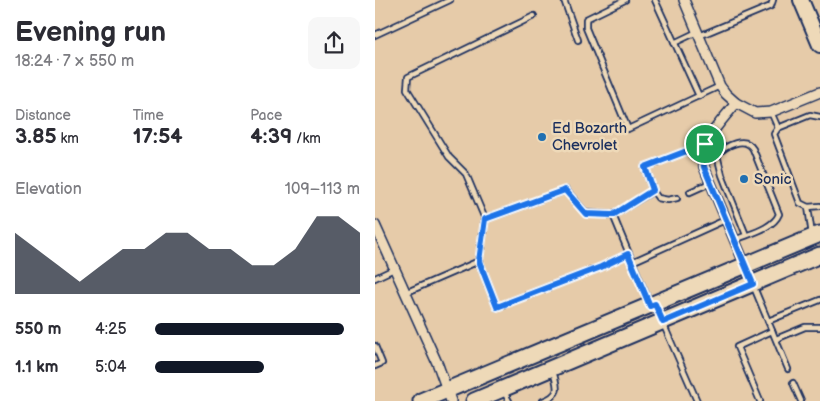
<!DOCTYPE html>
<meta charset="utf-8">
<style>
:root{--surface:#fff;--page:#f7f7f7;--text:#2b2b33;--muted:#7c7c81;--accent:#111827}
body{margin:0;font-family:"Balsamiq Sans",sans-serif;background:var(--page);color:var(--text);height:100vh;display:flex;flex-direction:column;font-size:19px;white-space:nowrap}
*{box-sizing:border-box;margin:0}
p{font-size:16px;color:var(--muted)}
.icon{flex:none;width:28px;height:28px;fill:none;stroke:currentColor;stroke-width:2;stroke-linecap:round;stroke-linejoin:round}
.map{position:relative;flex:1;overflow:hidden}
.details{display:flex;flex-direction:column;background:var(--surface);width:375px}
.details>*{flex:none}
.pin{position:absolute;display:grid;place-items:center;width:42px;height:42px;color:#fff;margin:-21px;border:2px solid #fff;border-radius:50%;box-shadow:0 1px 5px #0007}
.round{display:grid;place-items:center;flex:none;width:52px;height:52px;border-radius:10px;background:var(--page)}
.overview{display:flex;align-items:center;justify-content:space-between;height:85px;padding:0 15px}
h1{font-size:28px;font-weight:700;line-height:38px}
.stats{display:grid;grid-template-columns:repeat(3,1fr);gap:8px;height:85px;padding:5px 15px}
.stats div{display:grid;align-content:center}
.stats b{font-size:21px;font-weight:700}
.stats small{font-size:14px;font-weight:400}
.stats p{font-size:14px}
.chart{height:140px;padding:10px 15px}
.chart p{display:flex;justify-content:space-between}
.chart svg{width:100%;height:90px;margin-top:5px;fill:var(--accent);opacity:.7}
ul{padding:0 15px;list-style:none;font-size:16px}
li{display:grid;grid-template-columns:80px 60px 1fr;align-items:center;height:38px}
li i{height:12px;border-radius:6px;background:var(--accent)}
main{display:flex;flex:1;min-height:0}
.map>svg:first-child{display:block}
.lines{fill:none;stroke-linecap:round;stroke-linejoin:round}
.service-casing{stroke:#1b2f5e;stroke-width:8}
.minor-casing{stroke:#1b2f5e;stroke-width:12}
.secondary-casing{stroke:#1b2f5e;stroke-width:18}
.primary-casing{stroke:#1b2f5e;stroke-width:19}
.service{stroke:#eed9b8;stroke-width:4.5}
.minor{stroke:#eed9b8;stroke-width:9}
.secondary{stroke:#eed9b8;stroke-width:14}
.primary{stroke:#eed9b8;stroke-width:15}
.route-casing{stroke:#fff;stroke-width:10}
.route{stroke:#1a73e8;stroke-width:6}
.poi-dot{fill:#1f6fb2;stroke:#eed9b8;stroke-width:2}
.labels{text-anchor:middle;stroke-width:5;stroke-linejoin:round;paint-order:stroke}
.poi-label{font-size:15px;fill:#1b2f5e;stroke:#eed9b8;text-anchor:start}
</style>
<main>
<section class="details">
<div class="overview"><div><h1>Evening run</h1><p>18:24 · 7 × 550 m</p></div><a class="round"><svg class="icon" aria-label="share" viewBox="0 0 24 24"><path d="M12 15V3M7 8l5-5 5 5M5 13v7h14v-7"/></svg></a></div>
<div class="stats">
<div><p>Distance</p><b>3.85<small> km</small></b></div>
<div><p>Time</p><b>17:54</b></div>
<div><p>Pace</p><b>4:39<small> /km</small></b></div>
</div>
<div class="chart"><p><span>Elevation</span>109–113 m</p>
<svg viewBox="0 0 160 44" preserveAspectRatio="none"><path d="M0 44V14L10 22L20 30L30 38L40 30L50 22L60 22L70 14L80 14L90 22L100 22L110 30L120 30L130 22L140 6L150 6L160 14V44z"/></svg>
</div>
<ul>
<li><b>550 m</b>4:25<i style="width:92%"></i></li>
<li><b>1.1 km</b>5:04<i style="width:53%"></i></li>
</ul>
</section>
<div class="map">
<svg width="445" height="401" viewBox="0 0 445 401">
<rect width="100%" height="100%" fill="#e6cba9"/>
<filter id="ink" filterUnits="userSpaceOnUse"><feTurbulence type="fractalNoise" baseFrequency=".02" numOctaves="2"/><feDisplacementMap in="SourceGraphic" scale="10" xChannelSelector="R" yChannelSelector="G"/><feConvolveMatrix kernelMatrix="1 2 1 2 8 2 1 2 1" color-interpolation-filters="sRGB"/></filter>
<g filter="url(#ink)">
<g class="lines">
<g class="service-casing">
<g id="service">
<path d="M189 0 203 40"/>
<path d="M250 0 211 19V28L253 129 345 86"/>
<path d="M280 0 324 96"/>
<path d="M159 16 33 77 32 89 74 157 91 174 110 219 191 190 211 213 238 215 274 302"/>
<path d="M0 35 75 0"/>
<path d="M324 36 396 6 398 0"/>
<path d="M299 43 322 32"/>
<path d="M396 112 403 128"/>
<path d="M445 117 435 115 403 128 399 134 425 203 433 207 445 206"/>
<path d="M337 133 346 149"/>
<path d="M278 191 283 198 293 200 302 198"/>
<path d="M315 192 335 183"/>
<path d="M433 207 437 235"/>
<path d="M238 215 278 191 270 167 330 144"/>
<path d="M360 240C373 234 398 229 404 214L378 149C370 135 350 146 342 155L347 175 371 235"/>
<path d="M104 261 122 307 226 267 253 254"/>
<path d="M257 262 350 220"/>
<path d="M0 278 19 269"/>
<path d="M378 285 413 369"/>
<path d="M30 293 104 261 110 219"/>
<path d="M280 305 322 401"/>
<path d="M393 321 445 300"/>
<path d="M401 339 430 327H445"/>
<path d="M0 346 7 363 0 366"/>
<path d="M418 383 426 401"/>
<path d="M128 390 134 401"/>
<path d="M168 401C186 394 183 388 178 371"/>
<path d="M385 401 362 347 397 331"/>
</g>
</g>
<g class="minor-casing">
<g id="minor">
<path d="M309 0 345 86 351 94 361 103 380 113 396 112 445 92"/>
<path d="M361 103C345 124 326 138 329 167L378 284"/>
<path d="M0 225 63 365 76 401"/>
</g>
</g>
<g class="secondary-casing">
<path id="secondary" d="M426 0 445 45"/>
</g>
<g class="primary-casing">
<g id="primary">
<path d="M46 401 445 234"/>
<path d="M99 401 445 255"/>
</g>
</g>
<use href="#service" class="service"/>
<use href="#minor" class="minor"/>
<use href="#secondary" class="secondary"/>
<use href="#primary" class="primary"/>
</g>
</g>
<g class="lines" filter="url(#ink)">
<g class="route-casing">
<path id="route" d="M330 144 328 156 329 167 378 284 288 322 280 304 275 306 253 254 226 267 122 307 104 261 110 219 190 190 211 214 238 215 278 190 270 167Z"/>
</g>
<use href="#route" class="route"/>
</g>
<g class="poi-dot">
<circle cx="167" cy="137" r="5"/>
<circle cx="369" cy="179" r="5"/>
</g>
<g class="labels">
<g class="poi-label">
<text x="177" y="133">Ed Bozarth<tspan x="177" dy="17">Chevrolet</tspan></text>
<text x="379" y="184">Sonic</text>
</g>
</g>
</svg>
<div class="pin" style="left:330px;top:144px;background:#1e9e55"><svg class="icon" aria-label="arrive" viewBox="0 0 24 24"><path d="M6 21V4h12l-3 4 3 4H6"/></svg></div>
</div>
</main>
